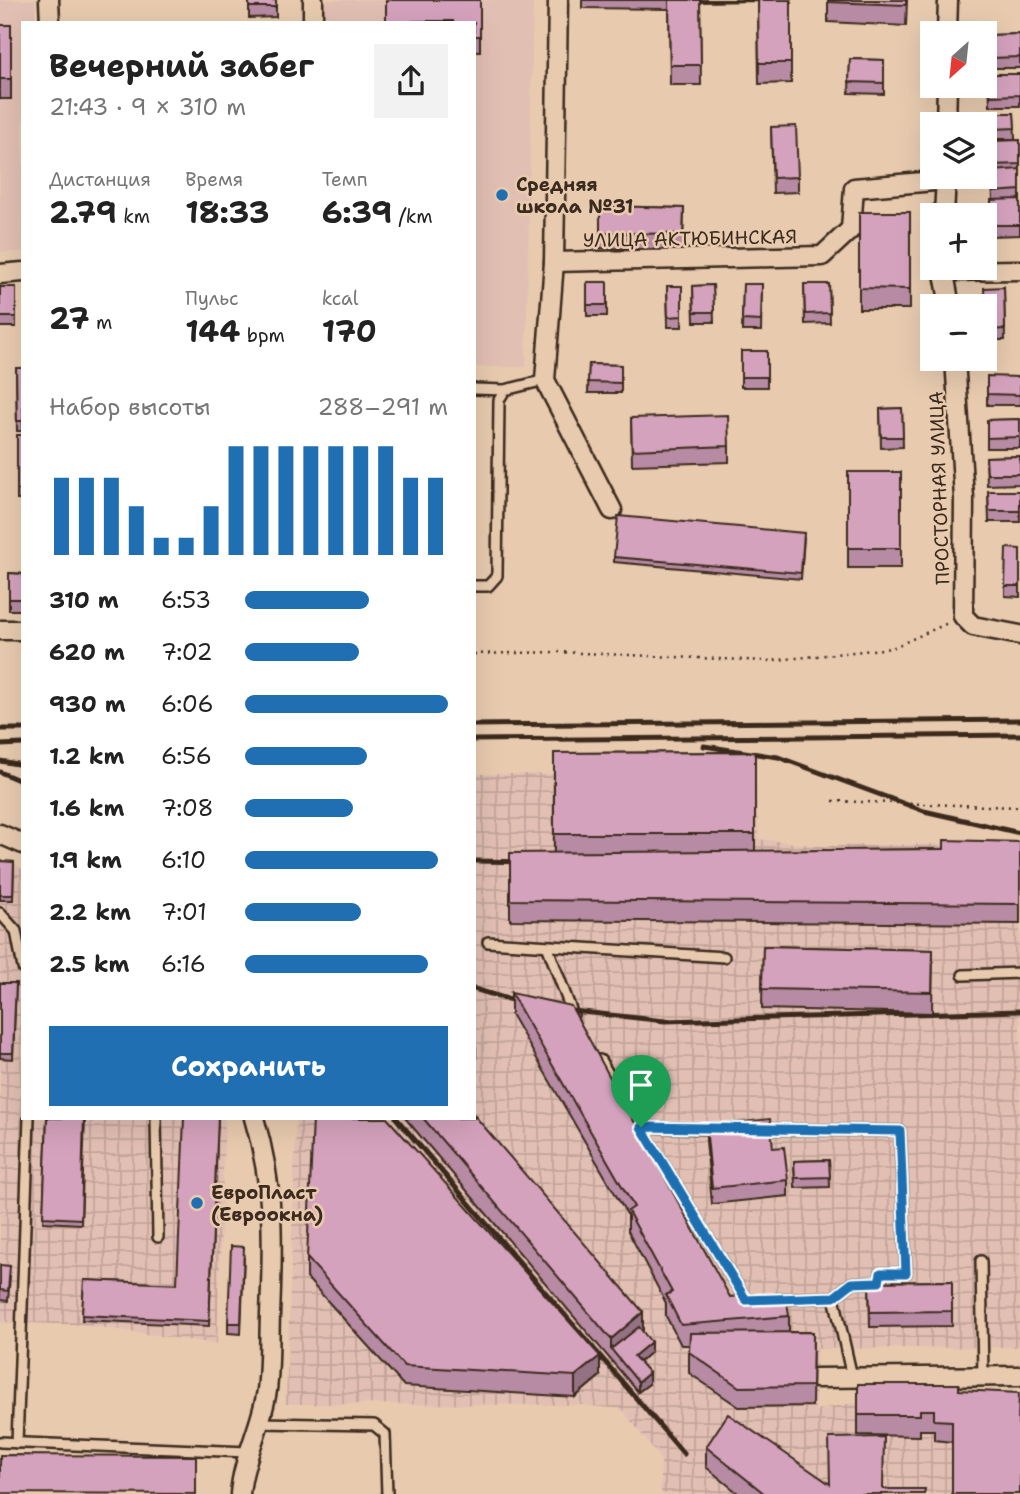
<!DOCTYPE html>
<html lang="ru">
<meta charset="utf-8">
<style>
:root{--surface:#fff;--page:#f2f2f2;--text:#222;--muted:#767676;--accent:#1f6fb2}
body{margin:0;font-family:"Shantell Sans",sans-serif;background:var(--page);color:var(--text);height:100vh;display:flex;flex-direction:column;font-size:26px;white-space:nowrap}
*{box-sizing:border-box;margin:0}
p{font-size:23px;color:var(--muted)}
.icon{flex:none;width:38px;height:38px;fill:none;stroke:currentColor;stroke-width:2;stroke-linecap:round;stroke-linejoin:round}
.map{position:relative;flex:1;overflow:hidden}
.details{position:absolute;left:21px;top:21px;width:455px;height:1099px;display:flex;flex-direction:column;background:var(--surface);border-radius:0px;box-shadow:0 7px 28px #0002}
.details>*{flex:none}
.needle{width:46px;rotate:207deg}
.fabs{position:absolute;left:920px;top:21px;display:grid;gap:14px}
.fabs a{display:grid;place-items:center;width:77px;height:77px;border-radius:0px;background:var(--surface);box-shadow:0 7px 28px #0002;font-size:35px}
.pin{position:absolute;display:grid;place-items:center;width:60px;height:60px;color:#fff;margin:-72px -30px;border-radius:50% 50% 50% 0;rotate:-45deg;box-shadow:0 0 7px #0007}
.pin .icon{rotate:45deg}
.round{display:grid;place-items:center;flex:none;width:74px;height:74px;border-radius:0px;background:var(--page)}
.head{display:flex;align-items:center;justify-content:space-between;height:119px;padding:0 28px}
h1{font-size:32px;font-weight:700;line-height:52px}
.metrics{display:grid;grid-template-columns:repeat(3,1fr);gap:10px;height:119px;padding:7px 28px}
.metrics div{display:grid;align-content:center}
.metrics b{font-size:30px;font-weight:700}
.metrics small{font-size:19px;font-weight:400}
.metrics p{font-size:19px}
.chart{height:196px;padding:14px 28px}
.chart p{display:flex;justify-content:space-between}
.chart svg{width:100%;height:126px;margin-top:7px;stroke:var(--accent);stroke-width:6}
.button{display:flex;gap:14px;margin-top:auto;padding:14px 28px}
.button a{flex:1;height:80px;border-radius:0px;background:var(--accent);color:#fff;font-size:28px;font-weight:700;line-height:80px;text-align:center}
ul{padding:0 28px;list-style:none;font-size:23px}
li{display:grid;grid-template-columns:112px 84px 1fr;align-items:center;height:52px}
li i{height:18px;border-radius:9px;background:var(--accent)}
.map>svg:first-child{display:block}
.built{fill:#e2bfb3}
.industrial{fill:url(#industrial-grid)}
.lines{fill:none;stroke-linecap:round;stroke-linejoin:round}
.service-casing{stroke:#3b2a1e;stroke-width:14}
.minor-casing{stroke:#3b2a1e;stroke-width:23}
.path{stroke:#3b2a1e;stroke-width:2.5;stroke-dasharray:2 5;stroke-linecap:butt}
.service{stroke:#e8cbaf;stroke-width:9}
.minor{stroke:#e8cbaf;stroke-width:18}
.rail{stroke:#3b2a1e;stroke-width:5}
.wall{fill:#b78ba3;stroke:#3b2a1e;stroke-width:2}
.shaded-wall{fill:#957184;stroke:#3b2a1e;stroke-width:2}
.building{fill:#d5a2bd;stroke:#3b2a1e;stroke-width:2}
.route-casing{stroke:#fff;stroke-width:14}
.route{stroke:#1f6fb2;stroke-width:9}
.poi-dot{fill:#1f6fb2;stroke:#e8cbaf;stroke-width:2.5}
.labels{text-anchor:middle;stroke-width:5;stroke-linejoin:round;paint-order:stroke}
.poi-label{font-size:19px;font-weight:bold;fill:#3b2a1e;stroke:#e8cbaf;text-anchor:start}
.street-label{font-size:19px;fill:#3b2a1e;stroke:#e8cbaf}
</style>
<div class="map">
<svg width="1020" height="1494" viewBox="0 0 1020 1494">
<defs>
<pattern id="industrial-grid" width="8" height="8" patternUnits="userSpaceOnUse" patternTransform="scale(1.75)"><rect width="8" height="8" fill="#e2bfb3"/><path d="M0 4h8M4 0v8" fill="none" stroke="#c3a49a"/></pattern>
</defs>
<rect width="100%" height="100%" fill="#e8cbaf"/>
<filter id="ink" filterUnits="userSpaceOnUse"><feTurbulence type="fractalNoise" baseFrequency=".0143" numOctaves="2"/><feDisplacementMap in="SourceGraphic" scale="14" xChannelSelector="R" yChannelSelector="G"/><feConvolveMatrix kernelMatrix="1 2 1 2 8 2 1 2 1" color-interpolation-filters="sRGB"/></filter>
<g filter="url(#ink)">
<g class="built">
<path d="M0 0H35V23H23V252H0Z"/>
<path d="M325 0H533L526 367H474V23H325Z"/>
</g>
<g class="industrial">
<path d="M755 773 759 839 820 846 952 844 1020 856V1347L817 1349 815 1410 852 1403 1018 1413 1016 1494H661V1460L622 1409 579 1405 286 1404 296 1118H474V774Z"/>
<path d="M0 863 15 864 23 870V1118H225L217 1344 84 1325 0 1322Z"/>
</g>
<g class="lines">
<g class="service-casing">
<g id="service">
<path d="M474 389 505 390"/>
<path d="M474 586H488L497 576 499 400 505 390 545 380"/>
<path d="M0 913 16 931 23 968"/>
<path d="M488 942 724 957"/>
<path d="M548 948 573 1015"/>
<path d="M963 975 1020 973"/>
<path d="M600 1060 746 1300H753"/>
<path d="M156 1118 158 1237"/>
<path d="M641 1127 717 1129"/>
<path d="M759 1129 900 1131 906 1273H881L879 1282 852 1283 834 1297 777 1299"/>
<path d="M981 1261 983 1376"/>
<path d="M834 1297 852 1377"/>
<path d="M260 1423 374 1425 385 1434 387 1494"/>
<path d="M0 1442 248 1452"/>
<path d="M17 1443 29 1118"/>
</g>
</g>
<g class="minor-casing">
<g id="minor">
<path d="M49 0 50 23"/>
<path d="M558 0 554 262 545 380 612 510"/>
<path d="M313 23V0"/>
<path d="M947 33 948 0"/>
<path d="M946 124 947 86"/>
<path d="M944 215 946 177"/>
<path d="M554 262 822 256 851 229 854 188 946 180"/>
<path d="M943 268 950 306"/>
<path d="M944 271 1020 270"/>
<path d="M0 274 23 272"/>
<path d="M955 359 964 498 963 616 973 626 1020 635"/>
<path d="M0 630H23"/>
<path d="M0 834 23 844"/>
<path d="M816 1378 1020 1376"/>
<path d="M240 1494C243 1458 262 1426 267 1390 270 1366 269 1340 270 1315 273 1243 275 1188 254 1118"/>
</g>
</g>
<g class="path">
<path d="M474 654 558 652 768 661 892 648 948 623"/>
<path d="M833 801 1020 807"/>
</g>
<use href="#service" class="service"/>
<use href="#minor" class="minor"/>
<g class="rail">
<path d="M474 725 1020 720"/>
<path d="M0 729H23"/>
<path d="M474 740 1020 735"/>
<path d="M0 745 23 744"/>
<path d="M704 746 778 757 924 811 1020 833"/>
<path d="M0 761 23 765"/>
<path d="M0 772 23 782"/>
<path d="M474 861 528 862"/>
<path d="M474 989 531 1006"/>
<path d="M555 1009 665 1021 1020 1011"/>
<path d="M396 1118 684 1454"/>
</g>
</g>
<g class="wall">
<path d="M249 0H276V17L249 18Z"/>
<path d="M480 0V51H474V23H386Z"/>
<path d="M582 0H791V83L759 84 758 1 700 2 701 85H670L669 9 582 8Z"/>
<path d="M828 0H907L906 26 828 22Z"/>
<rect x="0" y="25" width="11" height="74"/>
<path d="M1020 34V68H991L990 35Z"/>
<path d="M850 59 884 60V94L849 93Z"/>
<path d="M989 74H1020V106H990Z"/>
<path d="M994 113H1014L1015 139H994Z"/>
<path d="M771 127 798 177V192L773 193Z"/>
<path d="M1020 140V235L991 236V200H993L990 141Z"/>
<path d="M600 206 684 208 683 250 600 248Z"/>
<rect x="859" y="212" width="51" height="97"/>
<rect x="587" y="282" width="20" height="34"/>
<path d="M743 284H762L761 331H742Z"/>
<path d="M804 284H829L830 323 805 324Z"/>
<path d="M713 285 714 322H694L693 286Z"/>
<path d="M667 286H682V327H668Z"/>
<rect x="0" y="287" width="16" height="40"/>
<path d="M1004 287 1005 340H986L985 306Z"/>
<rect x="741" y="351" width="26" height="36"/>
<path d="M589 364 621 365V393H588Z"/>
<path d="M16 368H23V431H17Z"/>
<path d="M1020 377V405H987V394Z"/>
<path d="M902 408 903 447 881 448 880 409Z"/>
<path d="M631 418 729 446V462L632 465Z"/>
<path d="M1020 419V448H987V420Z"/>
<rect x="17" y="435" width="6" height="65"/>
<path d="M1020 456V484L987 485 986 457Z"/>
<rect x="848" y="472" width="53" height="96"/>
<path d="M988 491H1020V522H989Z"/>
<path d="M804 538 801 579 614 562V557Z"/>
<path d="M1020 549V597L1005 596V586Z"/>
<path d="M9 573 23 574V610H9Z"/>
<path d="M755 752V851L944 849 1020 842V924L510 920V853H554V753Z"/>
<path d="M0 861 14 862 13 900H0Z"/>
<path d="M763 946 933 950 932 1013 762 1009Z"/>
<path d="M0 983H16L13 1059 0 1058Z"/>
<path d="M511 993 730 1297 789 1316V1332H813L812 1406 739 1407 689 1373V1345H681L666 1316V1303L628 1231V1216L511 1014Z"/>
<path d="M47 1118H85L81 1224 43 1222Z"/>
<path d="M218 1118 209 1326 82 1320 84 1280 177 1284Z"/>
<path d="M405 1118H474L643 1332 651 1352 639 1362 649 1384 638 1392Z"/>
<path d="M706 1126 773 1148 788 1180V1196L712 1204 706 1141Z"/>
<path d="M829 1160 830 1187 795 1188 794 1161Z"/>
<path d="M244 1257 241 1334 228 1333V1323Z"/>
<path d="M307 1258 600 1376 575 1397 404 1386 307 1278Z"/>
<path d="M0 1265 10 1276 8 1301 0 1300Z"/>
<path d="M952 1281V1326L870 1327 869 1282Z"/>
<path d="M858 1384H959L952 1442 934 1440V1430H920V1436L858 1435Z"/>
<path d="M706 1447 830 1484 925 1494H739L706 1467Z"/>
</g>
<g class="shaded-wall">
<path d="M476 1047V1067L474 1069V1048Z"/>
<path d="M643 1312V1333L611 1349V1339Z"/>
<path d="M651 1342V1352L634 1366V1356Z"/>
<path d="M600 1356V1376L575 1397V1376Z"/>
<path d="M649 1373V1384L638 1392V1382Z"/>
</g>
<g class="building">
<rect x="249" y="0" width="27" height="7"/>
<path d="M386 0H480V36H474V23H453V21H413V23H386Z"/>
<path d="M669 0H700L701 65H670Z"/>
<path d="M758 0H791V63H759Z"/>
<path d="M828 0H906V5L828 2Z"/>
<rect x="0" y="25" width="11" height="54"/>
<path d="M1020 34V57L991 58 990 35Z"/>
<path d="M850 59 884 60V83L849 82Z"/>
<path d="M989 74H1020V95L990 96Z"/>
<path d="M994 113H1014L1015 128 994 129Z"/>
<path d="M796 126 798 177 773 178 771 127Z"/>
<path d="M1020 140V164L991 165 990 141Z"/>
<path d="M1020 169V190L993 192 992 171Z"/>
<path d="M1020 199V225H991V200Z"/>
<path d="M600 206 684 208 683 234 600 233Z"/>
<path d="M859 212H910V289L859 288Z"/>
<rect x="587" y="282" width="20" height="23"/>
<path d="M743 284H762L761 321 742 320Z"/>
<path d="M804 284H829L830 313 805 314Z"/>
<path d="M713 285 714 312H694L693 286Z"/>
<path d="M667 286H682V316L668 317Z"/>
<rect x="0" y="287" width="16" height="30"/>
<path d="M1004 287 1005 329 986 330 984 288Z"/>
<rect x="741" y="351" width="26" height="26"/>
<path d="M589 364 621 365V383L588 382Z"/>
<path d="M16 368H23V421H17Z"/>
<path d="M987 376 1020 377V395L987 394Z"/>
<path d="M902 408 903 437H881L880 409Z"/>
<path d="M728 415 729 446 632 450 631 418Z"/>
<path d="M1020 419V437L987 438V420Z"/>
<rect x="17" y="435" width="6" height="55"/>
<path d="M1020 456V474H987L986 457Z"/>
<rect x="848" y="472" width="53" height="76"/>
<path d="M988 491H1020V511H989Z"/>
<path d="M618 516 804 533 801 573 614 557Z"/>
<path d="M1006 548 1020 549V586H1005Z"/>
<path d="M9 573 23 574V599H9Z"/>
<path d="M755 752V834H554V753Z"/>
<path d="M944 840 1020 842V904L510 900V853L944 849Z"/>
<path d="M0 861 14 862 13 895H0Z"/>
<path d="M763 946 933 950 932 992 762 989Z"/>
<path d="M0 983H16L13 1053H0Z"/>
<path d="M511 993 571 1006 730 1297 786 1293 789 1316 681 1325 666 1295 672 1292 628 1211 634 1207Z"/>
<path d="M474 1115 643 1312 611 1339 423 1118H474Z"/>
<path d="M47 1118H84L81 1219 43 1217Z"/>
<path d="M184 1118H218L209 1321 82 1315 84 1280 177 1284Z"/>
<path d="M313 1118H387L600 1356 575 1376 404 1366 307 1258Z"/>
<path d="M770 1119 773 1148 784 1147 788 1180 712 1188 706 1126Z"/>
<path d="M829 1160 830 1177 795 1178 794 1161Z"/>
<path d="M231 1246 244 1247 241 1323H228Z"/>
<path d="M0 1265 10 1266 8 1291 0 1290Z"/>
<path d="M952 1281V1311L870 1312 869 1282Z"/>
<path d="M639 1327 651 1342 634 1356 649 1373 638 1382 611 1349Z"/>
<path d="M813 1332 812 1386 739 1387 689 1352 690 1333Z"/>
<path d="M858 1384H959V1390L1019 1393 1018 1424H1020V1494H952V1421L934 1420V1410H920V1415H858Z"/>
<path d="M728 1414 830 1484 829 1438 884 1437 883 1489H925L924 1494H765L706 1447Z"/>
<path d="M0 1455 196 1456V1494L0 1493Z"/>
</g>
</g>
<g class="lines" filter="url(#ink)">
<g class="route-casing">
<path id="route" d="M641 1127 900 1131 906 1273H881L879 1282 852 1283 834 1297 746 1300Z"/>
</g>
<use href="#route" class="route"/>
</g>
<g class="poi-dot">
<circle cx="502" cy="195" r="7"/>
<circle cx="197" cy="1203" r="7"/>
</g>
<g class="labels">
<g class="poi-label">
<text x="516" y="191">Средняя<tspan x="516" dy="22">школа №31</tspan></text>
<text x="211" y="1199">ЕвроПласт<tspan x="211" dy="22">(Евроокна)</tspan></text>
</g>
<g class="street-label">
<text transform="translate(690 238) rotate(-1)" y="7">УЛИЦА АКТЮБИНСКАЯ</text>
<text transform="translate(939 488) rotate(-92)" y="7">ПРОСТОРНАЯ УЛИЦА</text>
</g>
</g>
</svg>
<div class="fabs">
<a><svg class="needle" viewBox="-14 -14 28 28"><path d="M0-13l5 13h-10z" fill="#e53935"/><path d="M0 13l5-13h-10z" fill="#767676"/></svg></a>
<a><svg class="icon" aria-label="layers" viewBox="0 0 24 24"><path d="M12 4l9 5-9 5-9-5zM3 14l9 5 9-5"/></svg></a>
<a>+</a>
<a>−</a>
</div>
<div class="pin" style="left:641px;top:1127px;background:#1e9e55"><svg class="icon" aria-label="arrive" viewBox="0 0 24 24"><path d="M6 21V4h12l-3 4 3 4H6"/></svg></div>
<section class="details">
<div class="head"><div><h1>Вечерний забег</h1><p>21:43 · 9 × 310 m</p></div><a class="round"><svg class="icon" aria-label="share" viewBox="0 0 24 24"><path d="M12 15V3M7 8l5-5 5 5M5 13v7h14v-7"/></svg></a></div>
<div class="metrics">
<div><p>Дистанция</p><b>2.79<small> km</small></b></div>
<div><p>Время</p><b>18:33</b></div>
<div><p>Темп</p><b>6:39<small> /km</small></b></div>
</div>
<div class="metrics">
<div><b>27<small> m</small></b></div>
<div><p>Пульс</p><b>144<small> bpm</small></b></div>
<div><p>kcal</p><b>170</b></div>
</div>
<div class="chart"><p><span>Набор высоты</span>288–291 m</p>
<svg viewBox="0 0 160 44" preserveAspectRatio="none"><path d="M5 44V17M15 44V17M25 44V17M35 44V27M45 44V38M55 44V38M65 44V27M75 44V6M85 44V6M95 44V6M105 44V6M115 44V6M125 44V6M135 44V6M145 44V17M155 44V17"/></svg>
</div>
<ul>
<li><b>310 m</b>6:53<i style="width:61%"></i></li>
<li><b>620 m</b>7:02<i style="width:56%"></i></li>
<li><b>930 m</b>6:06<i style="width:100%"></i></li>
<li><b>1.2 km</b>6:56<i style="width:60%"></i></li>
<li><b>1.6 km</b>7:08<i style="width:53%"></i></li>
<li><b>1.9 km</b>6:10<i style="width:95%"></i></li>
<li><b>2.2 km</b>7:01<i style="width:57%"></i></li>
<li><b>2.5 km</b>6:16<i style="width:90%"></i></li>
</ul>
<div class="button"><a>Сохранить</a></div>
</section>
</div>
